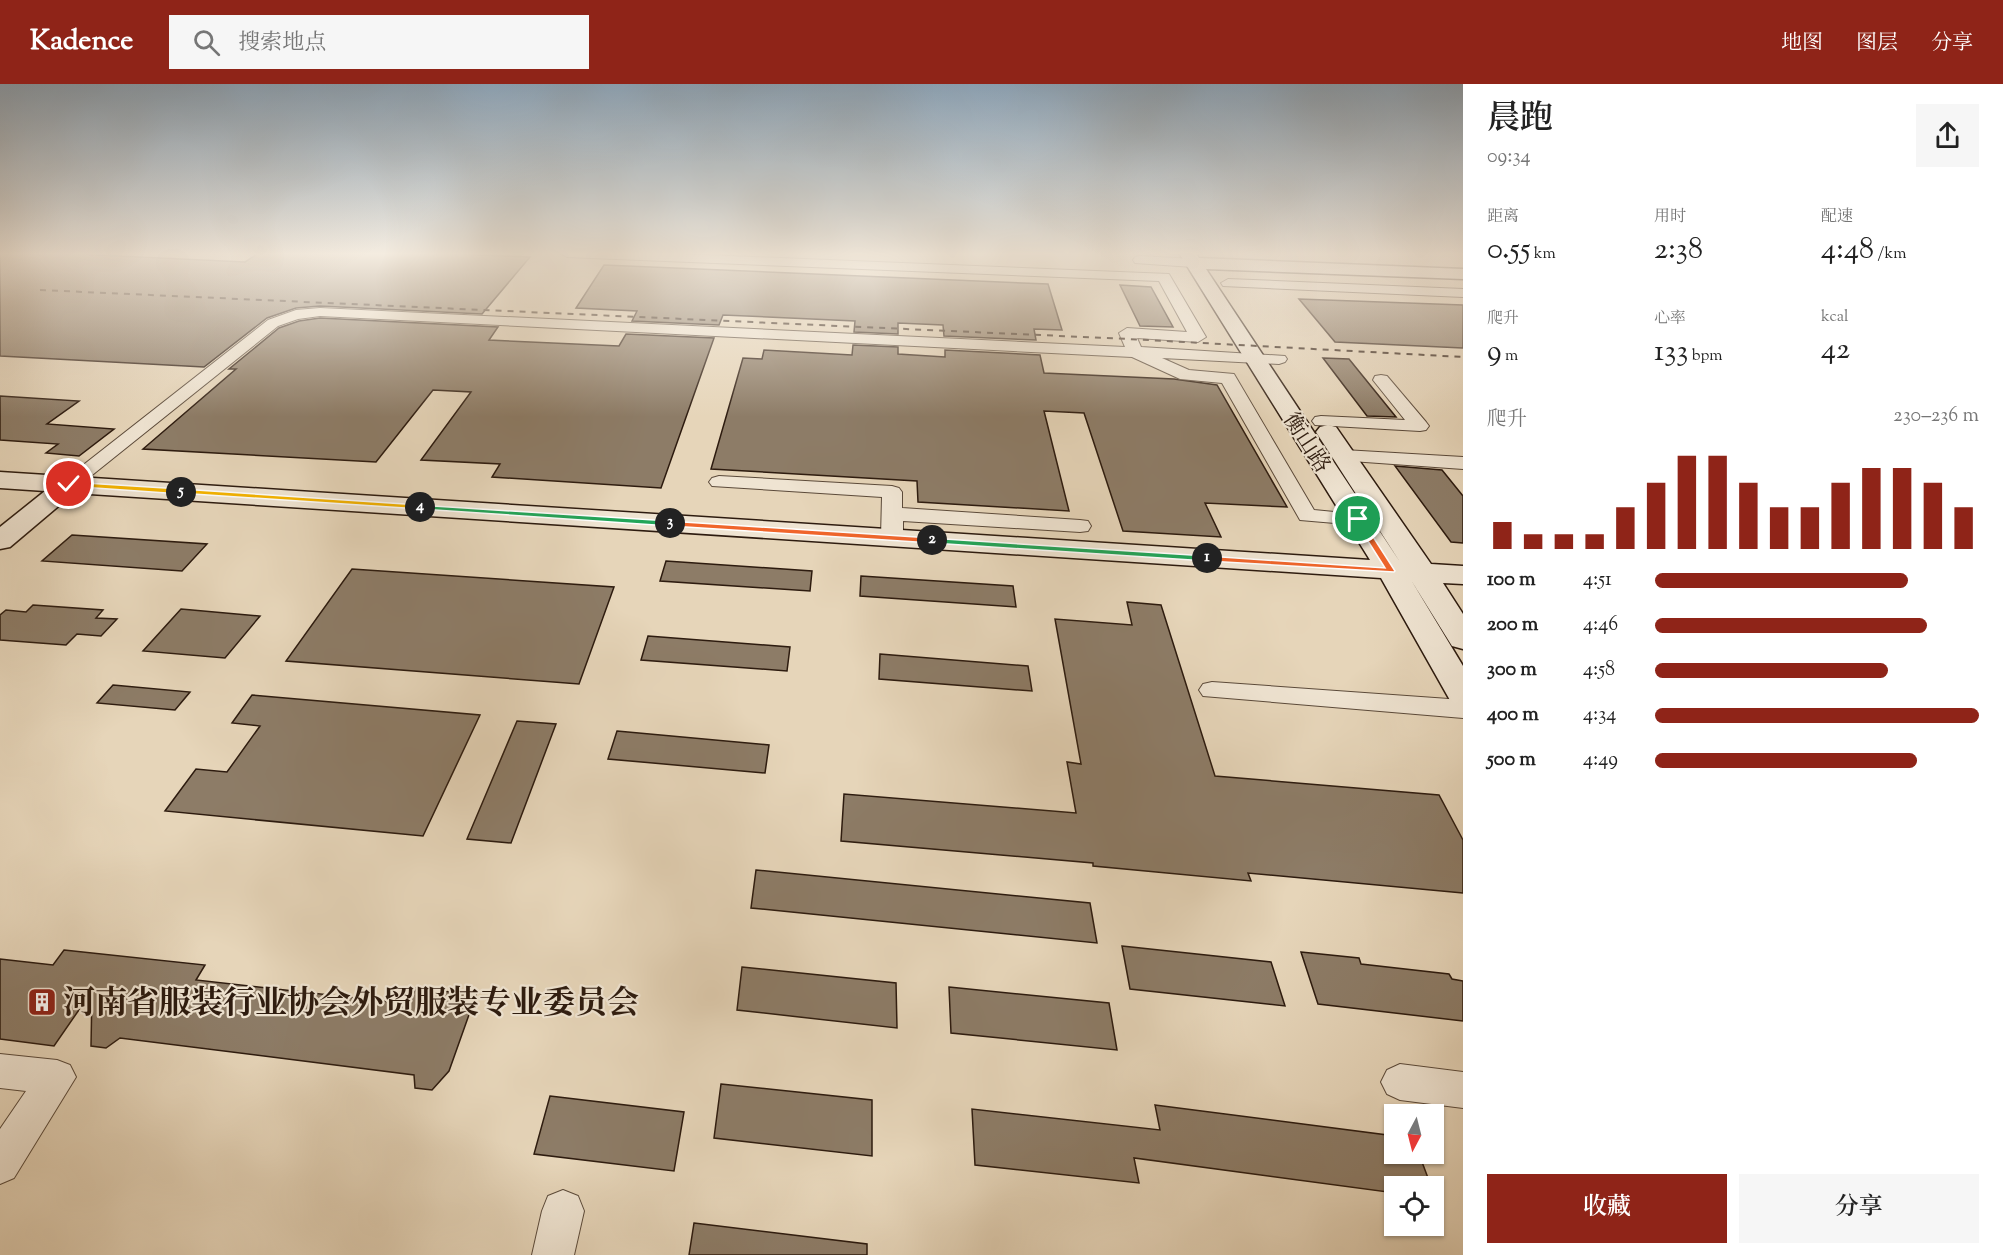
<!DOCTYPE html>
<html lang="zh">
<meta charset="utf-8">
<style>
:root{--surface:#fff;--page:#f6f6f6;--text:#222;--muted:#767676;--accent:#8f2418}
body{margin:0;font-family:"Sorts Mill Goudy","Noto Serif SC",serif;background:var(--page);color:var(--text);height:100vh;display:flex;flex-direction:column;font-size:22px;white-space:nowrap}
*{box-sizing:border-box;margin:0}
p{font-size:20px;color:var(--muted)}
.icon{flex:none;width:33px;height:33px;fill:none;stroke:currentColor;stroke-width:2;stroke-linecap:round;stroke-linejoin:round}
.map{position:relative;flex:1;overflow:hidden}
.details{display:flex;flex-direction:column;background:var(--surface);width:540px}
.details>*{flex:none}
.needle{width:39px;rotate:187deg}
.fabs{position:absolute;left:1384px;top:1020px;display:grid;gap:12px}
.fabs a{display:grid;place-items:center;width:60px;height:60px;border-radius:0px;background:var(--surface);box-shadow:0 2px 4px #0004;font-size:30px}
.pin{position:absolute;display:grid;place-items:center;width:51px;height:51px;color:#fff;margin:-26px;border:3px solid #fff;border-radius:50%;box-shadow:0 2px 6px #0007}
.km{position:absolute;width:30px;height:30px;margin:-15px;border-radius:50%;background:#222;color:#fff;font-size:16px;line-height:30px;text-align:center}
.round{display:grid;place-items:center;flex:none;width:63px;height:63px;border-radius:0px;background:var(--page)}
.head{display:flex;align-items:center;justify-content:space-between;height:102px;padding:0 24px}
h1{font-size:33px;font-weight:600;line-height:45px}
.metrics{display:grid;grid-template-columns:repeat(3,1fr);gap:9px;height:102px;padding:6px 24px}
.metrics div{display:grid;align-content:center}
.metrics b{font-size:30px;font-weight:600}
.metrics small{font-size:16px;font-weight:400}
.metrics p{font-size:16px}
.chart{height:168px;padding:12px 24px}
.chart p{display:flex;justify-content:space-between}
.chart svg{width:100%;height:108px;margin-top:6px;stroke:var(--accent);stroke-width:6}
.cta{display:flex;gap:12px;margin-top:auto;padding:12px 24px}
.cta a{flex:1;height:69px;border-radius:0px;background:var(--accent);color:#fff;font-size:24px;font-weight:600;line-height:69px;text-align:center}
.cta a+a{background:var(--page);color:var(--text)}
ul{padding:0 24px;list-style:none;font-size:20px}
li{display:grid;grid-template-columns:96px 72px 1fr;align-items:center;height:45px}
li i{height:15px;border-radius:8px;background:var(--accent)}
header{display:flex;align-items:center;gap:36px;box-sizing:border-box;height:84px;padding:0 30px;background:var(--accent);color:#fff}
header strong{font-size:28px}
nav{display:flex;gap:33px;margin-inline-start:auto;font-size:21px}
.search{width:420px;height:54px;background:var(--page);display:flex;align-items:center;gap:15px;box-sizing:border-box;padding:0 21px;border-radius:0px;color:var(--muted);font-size:22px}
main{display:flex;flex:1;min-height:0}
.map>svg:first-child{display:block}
.building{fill:#8d7c67;stroke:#2d1b0f;stroke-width:1.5}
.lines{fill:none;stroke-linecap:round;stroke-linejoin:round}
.street-casing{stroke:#5b4a3a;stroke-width:2}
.secondary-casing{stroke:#2d1b0f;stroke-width:3}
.street{fill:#efe4d2;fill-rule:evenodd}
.secondary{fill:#efe4d2;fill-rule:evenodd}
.rail{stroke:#2d1b0f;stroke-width:2;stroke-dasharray:6 6;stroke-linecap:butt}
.split-1{fill:#f0652b;stroke:#fff;stroke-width:1.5}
.split-2{fill:#22a559;stroke:#fff;stroke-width:1.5}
.split-3{fill:#f0652b;stroke:#fff;stroke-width:1.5}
.split-4{fill:#22a559;stroke:#fff;stroke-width:1.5}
.split-5{fill:#f5b400;stroke:#fff;stroke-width:1.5}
.split-6{fill:#f5b400;stroke:#fff;stroke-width:1.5}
.labels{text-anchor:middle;stroke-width:4.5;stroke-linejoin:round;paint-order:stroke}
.far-street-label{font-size:22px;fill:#2d1b0f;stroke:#efe4d2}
.near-poi-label{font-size:32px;font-weight:bold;fill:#2d1b0f;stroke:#efe4d2;text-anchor:start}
</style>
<header>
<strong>Kadence</strong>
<div class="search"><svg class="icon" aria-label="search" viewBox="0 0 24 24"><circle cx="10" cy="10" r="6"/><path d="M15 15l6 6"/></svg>搜索地点</div>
<nav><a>地图</a><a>图层</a><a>分享</a></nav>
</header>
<main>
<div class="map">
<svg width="1463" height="1171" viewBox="0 0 1463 1171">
<rect width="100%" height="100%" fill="#e6d5b9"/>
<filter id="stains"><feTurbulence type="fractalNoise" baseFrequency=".00333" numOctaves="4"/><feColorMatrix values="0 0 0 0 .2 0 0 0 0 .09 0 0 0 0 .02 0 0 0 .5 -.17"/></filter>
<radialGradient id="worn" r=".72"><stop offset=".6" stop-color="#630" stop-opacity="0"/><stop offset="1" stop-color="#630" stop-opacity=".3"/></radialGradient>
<g class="building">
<path d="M0 169H78L76 170 245 178 259 169H437L530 173 482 230 320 222 296 224 267 234 204 283 0 272Z"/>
<path d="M604 181 1048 200 1062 246 1034 245 1036 256 944 252 943 241 898 239V250L854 248 855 237 723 231 719 241 632 237 637 227 576 224Z"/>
<path d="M1120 201 1151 203 1173 243 1140 242Z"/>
<path d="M1299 215 1463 221V264L1335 258Z"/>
<path d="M320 234 498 243 489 256 619 262 626 250 714 254 661 404 492 393 500 380 421 376 471 308 433 306 376 378 143 365 236 285H229L279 244 299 237Z"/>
<path d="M853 261 898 263V270L945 273V266L1040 271 1044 289 1174 295 1217 301 1287 423 1205 419 1221 453 1123 447 1084 329 1044 327 1069 427 918 418 917 397 711 385 743 274 762 275 764 266 852 271Z"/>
<path d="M1323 274 1349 275 1396 333 1367 332Z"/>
<path d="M0 312 79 317 47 340 114 345 79 372 46 369 58 360 0 356Z"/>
<path d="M1395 382 1442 386 1463 412V459L1451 458Z"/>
<path d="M72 451 207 460 182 487 42 477Z"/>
<path d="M666 477 812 487 810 507 660 497Z"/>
<path d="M352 485 614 503 579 600 286 577Z"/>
<path d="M861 492 1013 502 1016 523 860 512Z"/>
<path d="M1127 518 1161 521 1215 692 1439 711 1463 756V809L1248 789 1251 797 1093 782V779L841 757 844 710 1076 729 1067 678 1081 680 1055 535 1132 541Z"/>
<path d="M33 521 103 526 96 534 117 535 101 552 77 550 66 561 0 556V531L6 526 26 528Z"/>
<path d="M181 525 260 532 225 574 143 567Z"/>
<path d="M648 552 790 563 787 587 641 576Z"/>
<path d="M880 570 1028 582 1032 607 879 595Z"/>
<path d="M113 601 190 608 175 626 97 619Z"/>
<path d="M252 611 480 631 423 752 165 727 196 685 227 688 260 642 232 639Z"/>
<path d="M517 637 556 640 511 759 467 755Z"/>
<path d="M617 647 769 661 765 689 608 675Z"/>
<path d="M756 786 1090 819 1097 859 751 824Z"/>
<path d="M1122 862 1271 878 1285 922 1130 905Z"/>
<path d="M64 866 205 881 196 896 409 920 416 904 476 911 449 987 432 1006 415 1004 414 991 120 954 106 964 91 962 92 907 54 962 0 955V875L53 881Z"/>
<path d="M1301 868 1359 874 1361 880 1449 890 1452 895 1463 897V937L1318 920Z"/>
<path d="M742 883 896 899 897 944 737 926Z"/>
<path d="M949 903 1109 919 1117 966 951 949Z"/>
<path d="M721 1000 872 1016V1072L714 1054Z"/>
<path d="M550 1012 684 1028 674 1087 534 1070Z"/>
<path d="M1155 1021 1395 1052V1070H1419L1431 1102H1395V1109L1134 1074 1139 1099 975 1081 972 1025 1160 1046Z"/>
<path d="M694 1139 867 1160V1171H689Z"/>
</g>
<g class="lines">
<g class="street-casing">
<g id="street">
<path d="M560 169H657L1169 190 1206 253 1198 258 1137 254 1141 263 1285 272 1287 275 1285 278 1279 280 1162 274 1189 286 1234 290 1314 426 1365 431 1369 435 1365 439 1358 441 1300 436 1222 299 1180 295 1132 273 320 232 298 235 278 242 76 404H62L59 400 268 236 296 226 320 224 1125 263 1119 249 1127 244 1187 248 1159 197 567 173Z"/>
<path d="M1140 172 1193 175 1200 179 1193 183 1135 179 1133 176 1135 173Z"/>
<path d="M1228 195 1463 205V213L1223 202 1221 199Z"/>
<path d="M1381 291 1387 292 1426 338 1429 342 1426 346 1420 347 1315 341 1312 337 1315 333 1321 332 1405 336 1373 296 1375 292Z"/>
<path d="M1344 366 1463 373V385L1337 376 1334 372 1337 368Z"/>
<path d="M719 392 892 402 899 404 902 408V424L1080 436 1088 437 1091 442 1088 447 1080 448 903 437V453L900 458 892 459 884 458 881 453 882 413 712 402 709 398 712 394Z"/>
<path d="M1212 598 1463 616V634L1203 612 1199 606 1203 600Z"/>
<path d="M0 970 57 976 70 981 76 993 14 1094 0 1100V1045L26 1007 0 1004Z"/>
<path d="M1400 980 1463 988V1024L1400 1016 1387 1010 1381 998 1387 986Z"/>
<path d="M563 1106 578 1112 584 1127 574 1171H532L542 1127 548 1112Z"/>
</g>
</g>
<g class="secondary-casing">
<path id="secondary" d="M1179 169H1195L1199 174 1463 185V195L1206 185 1400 478 1316 348 1320 343 1328 341 1336 343 1431 480 1463 482V500L1443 499 1463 530V565L1452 562 1411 496 1463 582V621L1451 618 1381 494 74 409 10 463 0 465V443L45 407 0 404V388L1370 476Z"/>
</g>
<use href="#street" class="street"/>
<use href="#secondary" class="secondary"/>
<path class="rail" d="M40 206 1128 255 1463 273"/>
</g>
<linearGradient id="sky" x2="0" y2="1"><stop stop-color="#8ea8be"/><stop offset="0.51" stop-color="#f4ece0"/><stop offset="1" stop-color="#f4ece0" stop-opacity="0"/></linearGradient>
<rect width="1463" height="333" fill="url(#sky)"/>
<path class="split-1" d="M1355 434H1361L1395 487 1394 488 1207 477 1203 474 1207 472 1385 484 1354 435Z"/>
<path class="split-2" d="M929 454 1207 472 1212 474 1207 477 932 459 929 458Z"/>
<path class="split-3" d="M668 437 932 454 937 456 932 459 670 442 668 441Z"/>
<path class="split-4" d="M417 421 670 437 674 439 670 442 420 425H417Z"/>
<path class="split-5" d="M181 405 420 421 424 423 420 425 178 409 177 408Z"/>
<path class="split-6" d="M69 398 181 405 185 408 181 410 66 402V399Z"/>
<defs>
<g id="building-square" transform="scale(1.5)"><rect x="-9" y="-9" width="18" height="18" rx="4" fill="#8f2418" stroke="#efe4d2"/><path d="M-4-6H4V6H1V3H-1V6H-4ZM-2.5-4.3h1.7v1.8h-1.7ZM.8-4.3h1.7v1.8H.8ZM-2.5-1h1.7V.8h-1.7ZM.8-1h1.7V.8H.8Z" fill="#fff"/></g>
</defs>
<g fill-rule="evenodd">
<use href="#building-square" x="42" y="918"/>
</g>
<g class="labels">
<g class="far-street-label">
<text transform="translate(1308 358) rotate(57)" y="8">衡山路</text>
</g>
<g class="near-poi-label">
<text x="63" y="929">河南省服装行业协会外贸服装专业委员会</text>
</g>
</g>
<rect width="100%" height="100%" filter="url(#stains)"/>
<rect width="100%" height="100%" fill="url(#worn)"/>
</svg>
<div class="fabs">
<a><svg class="needle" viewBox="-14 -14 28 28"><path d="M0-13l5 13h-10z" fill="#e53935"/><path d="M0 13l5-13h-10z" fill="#767676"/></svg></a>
<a><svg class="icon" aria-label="locate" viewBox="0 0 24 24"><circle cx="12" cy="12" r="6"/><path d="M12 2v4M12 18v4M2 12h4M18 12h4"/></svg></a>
</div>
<div class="pin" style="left:1358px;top:435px;background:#1e9e55"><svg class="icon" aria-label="arrive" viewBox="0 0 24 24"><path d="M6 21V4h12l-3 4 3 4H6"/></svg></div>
<div class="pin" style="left:69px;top:400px;background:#d93025"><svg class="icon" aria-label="check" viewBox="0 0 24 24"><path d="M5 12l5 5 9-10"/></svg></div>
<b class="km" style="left:1207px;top:474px">1</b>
<b class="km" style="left:932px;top:456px">2</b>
<b class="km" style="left:670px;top:439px">3</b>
<b class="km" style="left:420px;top:423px">4</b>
<b class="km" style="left:181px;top:408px">5</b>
</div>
<section class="details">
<div class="head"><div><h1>晨跑</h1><p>09:34</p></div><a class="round"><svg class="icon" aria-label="share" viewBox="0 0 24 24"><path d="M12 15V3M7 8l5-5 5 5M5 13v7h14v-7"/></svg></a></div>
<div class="metrics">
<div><p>距离</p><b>0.55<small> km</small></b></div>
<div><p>用时</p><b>2:38</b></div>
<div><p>配速</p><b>4:48<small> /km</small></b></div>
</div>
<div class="metrics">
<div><p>爬升</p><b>9<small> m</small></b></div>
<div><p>心率</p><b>133<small> bpm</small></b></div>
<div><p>kcal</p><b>42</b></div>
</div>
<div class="chart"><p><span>爬升</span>230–236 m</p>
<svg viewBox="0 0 160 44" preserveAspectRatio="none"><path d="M5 44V33M15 44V38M25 44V38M35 44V38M45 44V27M55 44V17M65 44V6M75 44V6M85 44V17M95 44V27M105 44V27M115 44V17M125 44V11M135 44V11M145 44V17M155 44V27"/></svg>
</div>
<ul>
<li><b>100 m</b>4:51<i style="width:78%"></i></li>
<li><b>200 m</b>4:46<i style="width:84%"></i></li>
<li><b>300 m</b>4:58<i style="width:72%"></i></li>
<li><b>400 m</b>4:34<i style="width:100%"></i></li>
<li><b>500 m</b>4:49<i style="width:81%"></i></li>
</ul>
<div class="cta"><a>收藏</a><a>分享</a></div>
</section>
</main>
